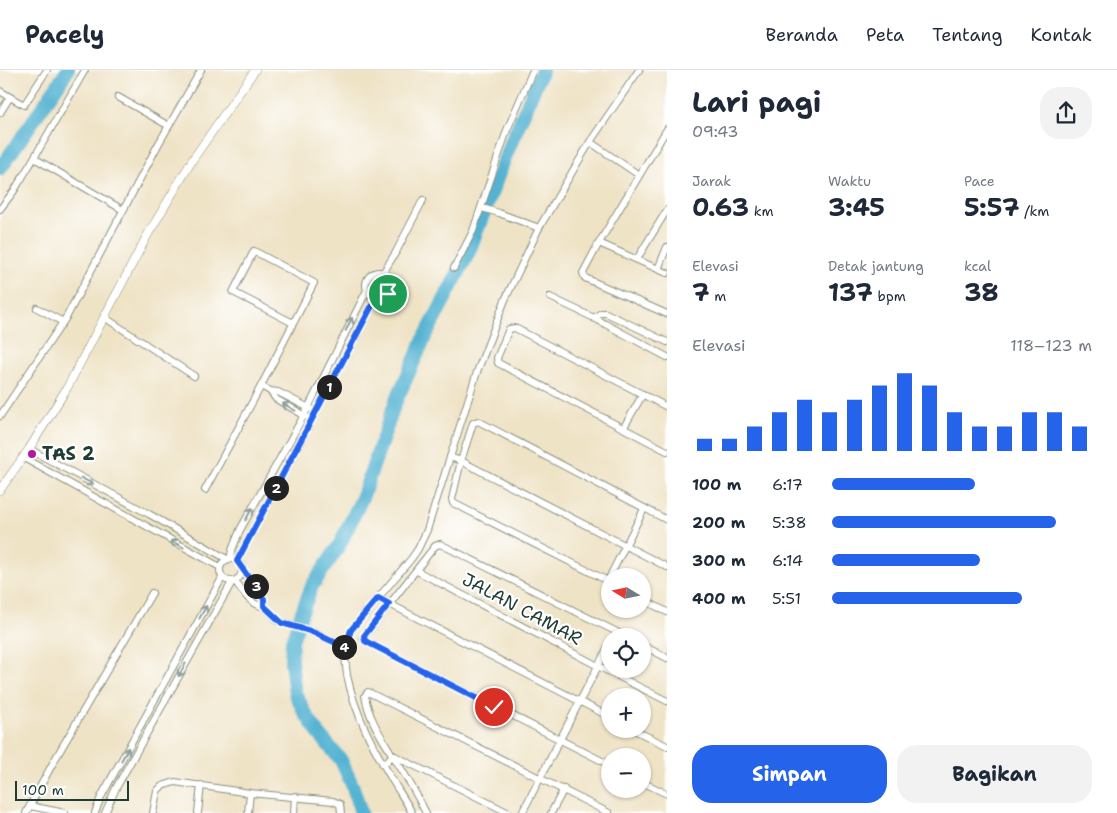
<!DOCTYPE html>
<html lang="id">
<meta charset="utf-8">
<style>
:root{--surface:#fff;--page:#f2f2f3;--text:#1f2937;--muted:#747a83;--line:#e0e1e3;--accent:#2563eb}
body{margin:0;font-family:"Shantell Sans",sans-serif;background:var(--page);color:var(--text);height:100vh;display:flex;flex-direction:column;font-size:19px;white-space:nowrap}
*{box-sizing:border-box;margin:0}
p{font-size:16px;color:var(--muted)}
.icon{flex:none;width:28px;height:28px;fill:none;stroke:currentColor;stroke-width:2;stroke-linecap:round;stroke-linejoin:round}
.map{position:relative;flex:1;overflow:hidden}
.panel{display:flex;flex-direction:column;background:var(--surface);width:450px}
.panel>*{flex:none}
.needle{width:32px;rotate:280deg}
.tools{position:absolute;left:601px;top:498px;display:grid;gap:10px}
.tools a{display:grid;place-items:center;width:50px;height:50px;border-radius:50%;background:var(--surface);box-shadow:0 1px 4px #0004;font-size:25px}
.scale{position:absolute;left:15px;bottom:12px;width:114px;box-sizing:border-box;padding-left:5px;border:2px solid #1f3d34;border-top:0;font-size:14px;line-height:18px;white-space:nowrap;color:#1f3d34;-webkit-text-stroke:4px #fff;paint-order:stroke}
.pin{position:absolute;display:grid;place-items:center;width:42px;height:42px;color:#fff;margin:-21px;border:2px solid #fff;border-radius:50%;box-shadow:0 1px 5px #0007}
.km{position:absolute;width:25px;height:25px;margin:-12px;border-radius:50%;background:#222;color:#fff;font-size:14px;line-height:25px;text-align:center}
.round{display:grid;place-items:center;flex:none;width:52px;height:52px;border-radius:20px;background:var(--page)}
.head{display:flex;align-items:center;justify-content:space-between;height:85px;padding:0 25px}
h1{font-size:28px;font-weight:700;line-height:38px}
.metrics{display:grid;grid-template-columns:repeat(3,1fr);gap:8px;height:85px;padding:5px 25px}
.metrics div{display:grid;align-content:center}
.metrics b{font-size:25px;font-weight:700}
.metrics small{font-size:14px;font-weight:400}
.metrics p{font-size:14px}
.chart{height:140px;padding:10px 25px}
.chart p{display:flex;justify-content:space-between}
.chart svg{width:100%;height:90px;margin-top:5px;stroke:var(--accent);stroke-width:6}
.action{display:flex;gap:10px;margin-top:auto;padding:10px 25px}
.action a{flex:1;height:58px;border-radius:20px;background:var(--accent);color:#fff;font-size:20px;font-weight:700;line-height:58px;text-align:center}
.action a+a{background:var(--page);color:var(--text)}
ul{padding:0 25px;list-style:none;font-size:16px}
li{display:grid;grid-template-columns:80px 60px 1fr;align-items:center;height:38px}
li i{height:12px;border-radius:6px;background:var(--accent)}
header{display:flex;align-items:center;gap:30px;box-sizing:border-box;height:70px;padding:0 25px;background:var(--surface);border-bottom:1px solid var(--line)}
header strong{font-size:24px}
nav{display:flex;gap:28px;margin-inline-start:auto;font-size:18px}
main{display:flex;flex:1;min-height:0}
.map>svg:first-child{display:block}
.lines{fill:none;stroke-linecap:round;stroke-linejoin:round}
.river{stroke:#54b3d2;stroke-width:14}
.minor-casing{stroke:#87907d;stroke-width:8}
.tertiary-casing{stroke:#87907d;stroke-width:9}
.minor{stroke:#fff;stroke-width:6}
.tertiary{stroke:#fff;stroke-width:8}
.oneway{stroke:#8f9e9a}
.route-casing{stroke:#fff;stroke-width:10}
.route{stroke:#2563eb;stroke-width:6}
.poi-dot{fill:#b5179e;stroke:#fff;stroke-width:2}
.labels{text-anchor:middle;stroke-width:4.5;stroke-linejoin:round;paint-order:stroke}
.poi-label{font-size:18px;font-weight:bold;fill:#1f3d34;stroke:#fff;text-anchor:start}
.street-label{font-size:18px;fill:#1f3d34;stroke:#fff}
</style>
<header>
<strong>Pacely</strong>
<nav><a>Beranda</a><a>Peta</a><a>Tentang</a><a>Kontak</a></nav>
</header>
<main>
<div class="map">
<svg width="667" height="743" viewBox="0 0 667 743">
<rect width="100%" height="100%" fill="#fff"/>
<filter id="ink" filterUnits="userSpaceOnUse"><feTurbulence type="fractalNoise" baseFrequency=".02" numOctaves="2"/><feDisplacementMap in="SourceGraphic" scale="10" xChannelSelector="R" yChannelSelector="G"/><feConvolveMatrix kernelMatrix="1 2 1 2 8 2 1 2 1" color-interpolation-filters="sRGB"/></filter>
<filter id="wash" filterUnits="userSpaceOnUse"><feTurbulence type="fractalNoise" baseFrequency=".0096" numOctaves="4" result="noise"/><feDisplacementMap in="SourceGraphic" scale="20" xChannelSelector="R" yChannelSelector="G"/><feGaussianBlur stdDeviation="1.12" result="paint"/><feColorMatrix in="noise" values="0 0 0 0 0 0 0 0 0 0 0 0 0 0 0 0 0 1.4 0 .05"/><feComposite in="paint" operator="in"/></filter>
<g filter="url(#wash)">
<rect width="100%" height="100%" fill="#efe3c6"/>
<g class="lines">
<g class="river">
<path d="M0 99 68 0"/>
<path d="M361 743 353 717 341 690 319 664 305 643 295 623 291 591 292 571 303 539 312 516 339 476 362 428 395 333 424 269 468 184 508 80 542 0"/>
</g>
</g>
</g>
<g filter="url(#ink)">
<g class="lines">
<g class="minor-casing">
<g id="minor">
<path d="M0 21 10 27 0 43"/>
<path d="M10 27 24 35 47 0"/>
<path d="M118 27 169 56"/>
<path d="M667 59 599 173 583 203 585 208 667 244"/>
<path d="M590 72 639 105"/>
<path d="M34 88 123 140"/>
<path d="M482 138 499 143 539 158"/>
<path d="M0 139 14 121 34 88 85 0"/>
<path d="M599 173 667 203"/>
<path d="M637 189 667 140"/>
<path d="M454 198 473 161 507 60 533 0"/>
<path d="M658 199 667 177"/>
<circle cx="379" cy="215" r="13"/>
<path d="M383 203 396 182 423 130"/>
<path d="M550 227 594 248 667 287"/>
<path d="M37 238 63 252"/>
<path d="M104 247 194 306"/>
<path d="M594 248 601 243H606L667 272"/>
<path d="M261 316 314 213 254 181 233 222 293 253"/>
<path d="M270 321 276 329 307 347"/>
<path d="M667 337 515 258 509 259 497 288 498 293 667 381"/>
<path d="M0 346 67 246 159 73 201 0"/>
<path d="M624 357 643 324"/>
<path d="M29 379 149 444 227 489"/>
<path d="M22 387 220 497"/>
<path d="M450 387 461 391 667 497"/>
<path d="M205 420 261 316 270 321 278 322 311 339"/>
<circle cx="231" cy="500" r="11"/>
<path d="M230 489 232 480 240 460 308 338 367 220"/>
<path d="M237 491 376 228"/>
<path d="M242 499 264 529V536"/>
<path d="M417 501 598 596 667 631"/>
<path d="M610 506 644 439"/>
<path d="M235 511C242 521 251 536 264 536L278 551 310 561 345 577"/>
<path d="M610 512 453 433 452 429 461 391 473 353 478 351 667 450"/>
<path d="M378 528 610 647"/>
<path d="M642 529 667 542"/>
<path d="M642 575 667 588"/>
<path d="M632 659 667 676"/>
<path d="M383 695 393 685 509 743"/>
<path d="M610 695 365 571 363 568 435 476 440 474 625 566"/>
<path d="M642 712 667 724"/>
<path d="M30 736 65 743"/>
<path d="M26 743 54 691 152 523"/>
<path d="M95 743 101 727 222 508"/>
<path d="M105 743 116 718 232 512"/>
<path d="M153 743 157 721 162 716 175 712 250 723 333 731 340 734 341 743"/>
<path d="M198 743 201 715"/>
<path d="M248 743 250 723"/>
<path d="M294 743 295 726"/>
<path d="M412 743C407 733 400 723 394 713 374 679 355 645 347 605 345 590 343 574 351 560L411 489 418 479 427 460 477 302 505 230 539 158 590 72 639 0"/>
<path d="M426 743C416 723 405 704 393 686 381 666 369 649 365 626L368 622 609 743"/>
<path d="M522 743 610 573"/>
<path d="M551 743 564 719"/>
</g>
</g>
<g class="tertiary-casing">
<path id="tertiary" d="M0 420 29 379 67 318 147 166 193 89 255 0"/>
</g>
<use href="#minor" class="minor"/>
<use href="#tertiary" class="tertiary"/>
</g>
<defs><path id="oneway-shaft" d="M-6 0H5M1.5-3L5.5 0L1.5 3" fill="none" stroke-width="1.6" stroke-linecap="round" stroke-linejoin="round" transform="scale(1.25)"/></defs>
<g class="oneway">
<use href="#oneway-shaft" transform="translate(349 254) rotate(-64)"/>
<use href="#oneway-shaft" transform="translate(289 337) rotate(-150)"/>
<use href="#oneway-shaft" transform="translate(87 411) rotate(28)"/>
<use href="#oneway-shaft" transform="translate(249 444) rotate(-61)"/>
<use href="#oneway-shaft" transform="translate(177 474) rotate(-151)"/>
<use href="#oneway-shaft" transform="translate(203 542) rotate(-61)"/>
<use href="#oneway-shaft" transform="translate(182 600) rotate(119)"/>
<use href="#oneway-shaft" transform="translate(125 684) rotate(-61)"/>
</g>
</g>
<g class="lines" filter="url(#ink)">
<g class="route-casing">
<path id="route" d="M388 224 383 227 376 228 237 491 264 529V536L282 553 310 561 345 577 351 560 378 528 389 534 364 566 365 571 494 637"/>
</g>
<use href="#route" class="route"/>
</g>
<circle class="poi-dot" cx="32" cy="384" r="5"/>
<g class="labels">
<g class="poi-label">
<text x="42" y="390">TAS 2</text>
</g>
<g class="street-label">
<text transform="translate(522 539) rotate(28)" y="6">JALAN CAMAR</text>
</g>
</g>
</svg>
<div class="tools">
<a><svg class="needle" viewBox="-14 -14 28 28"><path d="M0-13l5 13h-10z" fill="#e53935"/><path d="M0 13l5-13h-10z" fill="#747a83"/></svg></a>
<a><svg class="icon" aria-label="locate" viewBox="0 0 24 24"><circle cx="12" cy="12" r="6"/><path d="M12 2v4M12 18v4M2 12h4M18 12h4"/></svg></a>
<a>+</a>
<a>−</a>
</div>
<div class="scale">100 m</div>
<div class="pin" style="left:388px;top:224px;background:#1e9e55"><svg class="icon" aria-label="arrive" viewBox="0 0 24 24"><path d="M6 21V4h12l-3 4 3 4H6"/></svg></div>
<div class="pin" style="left:494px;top:637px;background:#d93025"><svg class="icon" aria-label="check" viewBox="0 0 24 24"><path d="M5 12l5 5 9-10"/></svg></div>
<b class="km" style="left:329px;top:317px">1</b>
<b class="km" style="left:276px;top:418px">2</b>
<b class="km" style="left:256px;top:516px">3</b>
<b class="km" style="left:344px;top:577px">4</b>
</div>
<section class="panel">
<div class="head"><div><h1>Lari pagi</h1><p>09:43</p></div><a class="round"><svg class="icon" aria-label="share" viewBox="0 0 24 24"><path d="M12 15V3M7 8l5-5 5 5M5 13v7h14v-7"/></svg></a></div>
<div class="metrics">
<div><p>Jarak</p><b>0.63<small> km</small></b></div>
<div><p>Waktu</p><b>3:45</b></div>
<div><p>Pace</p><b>5:57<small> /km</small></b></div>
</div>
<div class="metrics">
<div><p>Elevasi</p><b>7<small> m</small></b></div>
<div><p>Detak jantung</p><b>137<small> bpm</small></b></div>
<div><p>kcal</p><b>38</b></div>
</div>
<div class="chart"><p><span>Elevasi</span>118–123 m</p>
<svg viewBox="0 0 160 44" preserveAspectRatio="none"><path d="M5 44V38M15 44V38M25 44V32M35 44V25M45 44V19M55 44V25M65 44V19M75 44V12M85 44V6M95 44V12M105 44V25M115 44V32M125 44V32M135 44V25M145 44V25M155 44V32"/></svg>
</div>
<ul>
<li><b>100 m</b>6:17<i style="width:55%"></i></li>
<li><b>200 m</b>5:38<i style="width:86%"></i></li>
<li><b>300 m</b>6:14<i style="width:57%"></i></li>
<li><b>400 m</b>5:51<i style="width:73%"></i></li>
</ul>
<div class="action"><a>Simpan</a><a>Bagikan</a></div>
</section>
</main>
